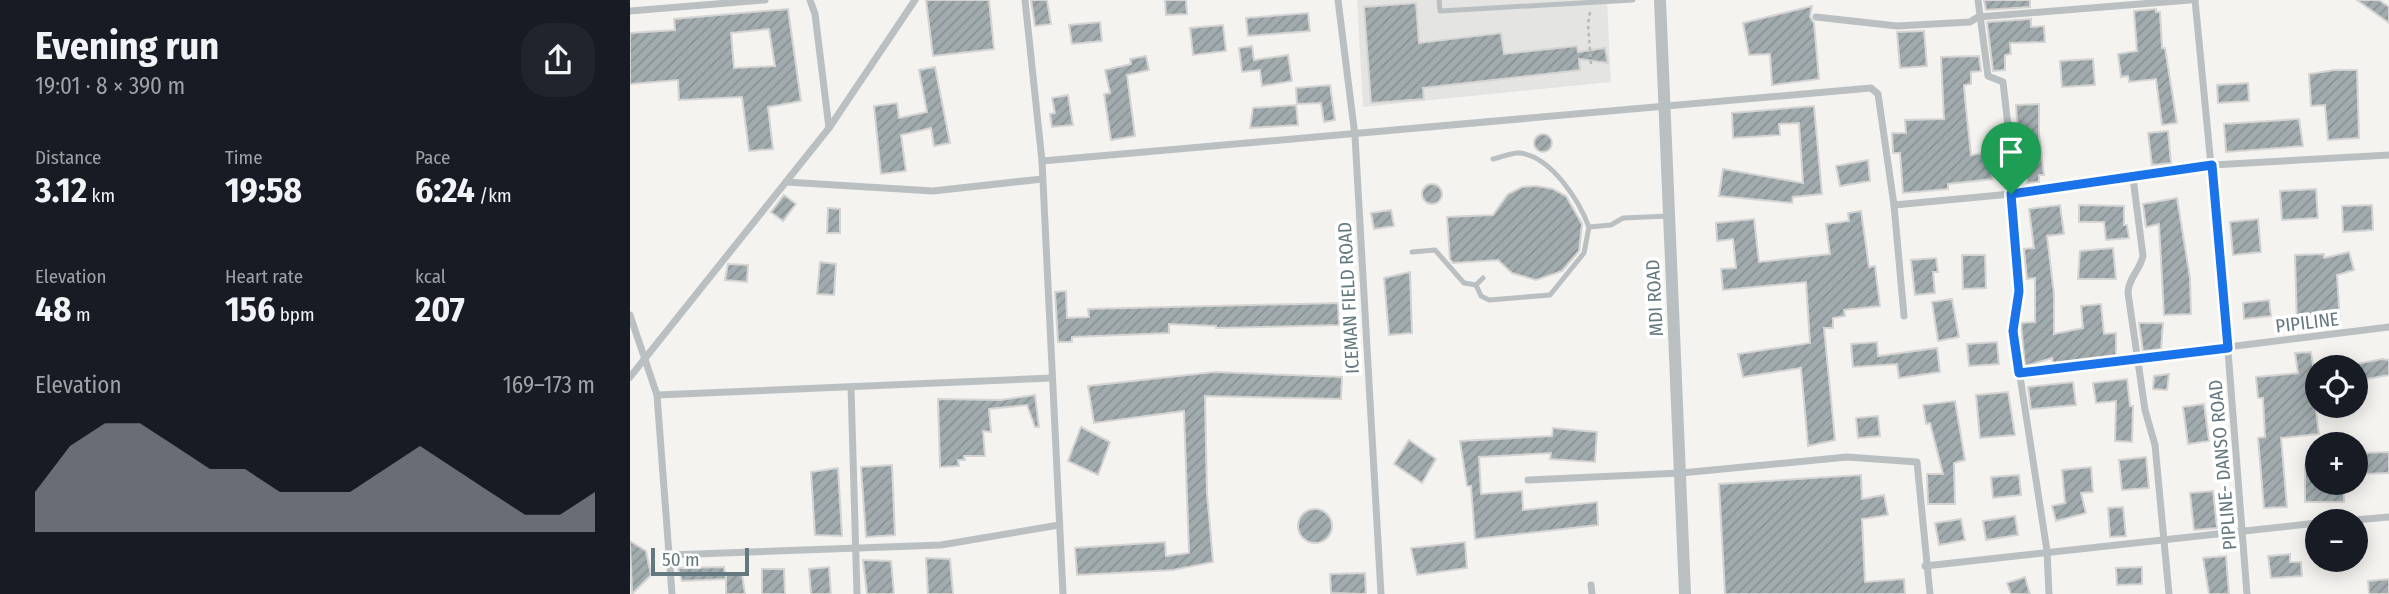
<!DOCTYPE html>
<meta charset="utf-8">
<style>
:root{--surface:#171b24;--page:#20242c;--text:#f1f3f6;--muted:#9ea1a6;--accent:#8c9099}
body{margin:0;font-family:"Fira Sans Condensed",sans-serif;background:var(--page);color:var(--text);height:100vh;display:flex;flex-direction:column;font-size:26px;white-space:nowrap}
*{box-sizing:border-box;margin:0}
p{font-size:23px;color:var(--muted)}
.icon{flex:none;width:38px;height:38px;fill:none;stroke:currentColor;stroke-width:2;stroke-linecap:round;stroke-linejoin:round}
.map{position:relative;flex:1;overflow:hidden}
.drawer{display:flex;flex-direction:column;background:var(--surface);width:630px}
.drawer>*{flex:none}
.controls{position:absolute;left:1675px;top:355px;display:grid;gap:14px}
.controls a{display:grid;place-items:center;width:63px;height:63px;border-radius:50%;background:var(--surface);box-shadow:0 4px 18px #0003;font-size:35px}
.scale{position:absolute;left:21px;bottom:18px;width:98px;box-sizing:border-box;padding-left:7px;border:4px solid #64797f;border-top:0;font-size:19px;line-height:24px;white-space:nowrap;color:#64797f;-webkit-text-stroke:5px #fff;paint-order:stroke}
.pin{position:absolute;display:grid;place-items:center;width:60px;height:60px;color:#fff;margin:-72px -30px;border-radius:50% 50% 50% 0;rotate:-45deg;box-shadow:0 0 7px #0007}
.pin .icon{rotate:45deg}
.round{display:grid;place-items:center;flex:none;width:74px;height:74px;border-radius:28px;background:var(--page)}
.summary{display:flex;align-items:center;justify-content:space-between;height:119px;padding:0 35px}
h1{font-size:38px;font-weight:700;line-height:52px}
.stats{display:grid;grid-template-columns:repeat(3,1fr);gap:10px;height:119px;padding:7px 35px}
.stats div{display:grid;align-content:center}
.stats b{font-size:35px;font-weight:700}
.stats small{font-size:19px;font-weight:400}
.stats p{font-size:19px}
.chart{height:196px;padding:14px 35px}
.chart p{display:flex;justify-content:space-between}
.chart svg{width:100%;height:126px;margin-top:7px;fill:var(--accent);opacity:.7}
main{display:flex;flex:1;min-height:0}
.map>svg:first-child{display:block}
.built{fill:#e4e5e3}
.building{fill:url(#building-hatch);stroke:#d5d4d3;stroke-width:2;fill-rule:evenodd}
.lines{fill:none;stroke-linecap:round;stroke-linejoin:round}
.path{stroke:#b5b9ba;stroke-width:2.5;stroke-dasharray:3.5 3.5;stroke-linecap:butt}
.service{stroke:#bac0c2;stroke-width:5}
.minor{stroke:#bac0c2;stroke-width:7}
.tertiary{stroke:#bac0c2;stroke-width:12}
.route-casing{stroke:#fff;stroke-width:14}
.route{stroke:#1a73e8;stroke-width:9}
.labels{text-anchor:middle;stroke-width:7;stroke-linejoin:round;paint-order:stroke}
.street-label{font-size:19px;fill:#64797f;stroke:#fff}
</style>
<main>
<section class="drawer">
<div class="summary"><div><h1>Evening run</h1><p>19:01 · 8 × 390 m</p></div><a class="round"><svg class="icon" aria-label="share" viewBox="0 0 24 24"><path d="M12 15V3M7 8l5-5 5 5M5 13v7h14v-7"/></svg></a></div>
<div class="stats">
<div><p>Distance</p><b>3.12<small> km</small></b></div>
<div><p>Time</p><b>19:58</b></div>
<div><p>Pace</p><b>6:24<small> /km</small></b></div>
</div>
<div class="stats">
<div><p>Elevation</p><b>48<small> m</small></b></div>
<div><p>Heart rate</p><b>156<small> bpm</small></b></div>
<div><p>kcal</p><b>207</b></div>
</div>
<div class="chart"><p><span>Elevation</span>169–173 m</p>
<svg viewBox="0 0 160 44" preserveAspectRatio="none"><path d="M0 44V30L10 14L20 6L30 6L40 14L50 22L60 22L70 30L80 30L90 30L100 22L110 14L120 22L130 30L140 38L150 38L160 30V44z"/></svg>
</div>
</section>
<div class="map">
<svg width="1759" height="594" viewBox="0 0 1759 594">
<defs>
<pattern id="building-hatch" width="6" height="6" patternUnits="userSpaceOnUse" patternTransform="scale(1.75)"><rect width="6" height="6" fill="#a2acaf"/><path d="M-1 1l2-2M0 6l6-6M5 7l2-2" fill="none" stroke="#889194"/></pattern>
</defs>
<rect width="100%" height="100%" fill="#f4f3f0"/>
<path class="built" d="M727 0H977L981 82 733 107Z"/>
<g class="building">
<path d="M296 0H359L364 49 303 56Z"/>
<path d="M401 0H417L421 24 405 26Z"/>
<path d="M535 0H556L557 14 536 15Z"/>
<path d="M1354 0H1400V7L1356 10Z"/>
<path d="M1727 0H1749L1759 7V23Z"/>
<path d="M786 3 789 43 871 33 874 54 947 46 948 52 975 48 978 63 949 59 950 70 793 88 794 99 741 103 734 7Z"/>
<path d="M1182 6 1180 17 1184 23 1189 79 1142 85 1140 54 1119 55 1113 23Z"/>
<path d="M158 9 171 101 138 107 143 149 119 151 112 97 49 100 48 80 0 84V33L45 30 44 19ZM139 29 145 66 104 68 101 33Z"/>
<path d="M1526 9V12H1530L1532 48H1535L1547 123 1532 125 1526 79 1499 82 1498 76 1491 77 1488 54 1507 51 1504 11Z"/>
<path d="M678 13 680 31 618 36 616 18Z"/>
<path d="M1401 19V27L1414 26 1415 42 1380 43 1381 54 1375 55V70L1363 71 1357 22Z"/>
<path d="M470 22 472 41 442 44 439 25Z"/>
<path d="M593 25 596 51 563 55 560 28Z"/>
<path d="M1294 31 1297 66 1270 68 1267 32Z"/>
<path d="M622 46 624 60 658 55 662 81 632 86 630 70 612 72 609 48Z"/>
<path d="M516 56 519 70 497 75 505 136 481 140 474 94 480 93 475 70 501 64 500 59Z"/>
<path d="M1349 56 1351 71 1341 72V84L1334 85 1335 99 1341 155 1359 152 1363 179 1318 184V189L1273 193 1270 153H1263L1262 133H1276L1275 120 1314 119 1311 57Z"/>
<path d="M1463 59 1465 85 1432 87 1430 61Z"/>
<path d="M305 67 320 143 304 146 301 128 271 135 276 171 251 174 244 106 267 103 269 118 297 112 289 70Z"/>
<path d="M1705 70H1727L1729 138 1698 140 1695 105 1681 106 1679 74Z"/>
<path d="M1618 83 1619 101 1588 103 1587 85Z"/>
<path d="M700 85 705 120 694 122 691 103 667 104 666 88Z"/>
<path d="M438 95 443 125 422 127 420 114 425 113 422 98Z"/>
<path d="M1409 104V135L1414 175H1409V182L1397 183 1391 136H1388L1386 105Z"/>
<path d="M666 105 668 125 620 128 623 108Z"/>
<path d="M1184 106 1192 194 1163 197 1162 203 1089 196 1093 169 1173 183 1169 123 1149 124 1150 135 1103 138 1102 113Z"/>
<path d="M1669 119 1673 146 1596 152 1594 124Z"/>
<path d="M1538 131 1541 163 1522 165 1518 133Z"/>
<circle cx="913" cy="143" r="9"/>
<path d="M1238 160 1240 181 1210 186 1206 166Z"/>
<circle cx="802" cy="194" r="10"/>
<path d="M907 186 923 189 936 196 952 224 949 251 932 271 906 280 882 273 868 260 823 263 820 259 817 217 863 215 878 194 892 187Z"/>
<path d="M1686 189 1688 218 1652 220 1650 191Z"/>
<path d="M154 195 166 204 153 221 141 212Z"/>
<path d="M1547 198 1560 278 1561 314 1534 315 1529 224 1516 227 1513 204Z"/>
<path d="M1430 205 1434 234 1417 236 1424 294V334L1453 328 1451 306 1471 304 1474 334 1486 333V355L1423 363 1422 358 1395 366 1391 323 1405 322V278L1397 279 1394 249 1404 248 1399 209Z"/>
<path d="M1449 205 1494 206V225H1497L1499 238 1476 240 1474 222H1449Z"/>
<path d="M1742 205 1743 230 1713 232 1712 206Z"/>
<path d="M198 208 210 209V233H197Z"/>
<path d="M761 210 764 226 744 229 741 213Z"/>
<path d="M1231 211 1239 267 1245 266 1250 306 1214 310 1215 316 1203 318V328H1194L1205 440 1178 446 1171 368 1113 377 1108 354 1180 343 1176 282 1093 290 1091 269 1106 268 1103 239 1087 241 1086 223 1124 219 1129 262 1200 254 1196 224 1219 221 1218 213Z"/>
<path d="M1628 219 1631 252 1603 255 1600 222Z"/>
<path d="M1483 248 1486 279H1448L1450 251Z"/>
<path d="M1719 252 1724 270 1707 275 1710 322 1667 326 1665 255 1694 254V258Z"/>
<path d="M1332 255H1355L1356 288 1333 289Z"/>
<path d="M1306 258 1308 272H1303L1305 293 1285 295 1281 260Z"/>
<path d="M190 262 206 264 204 295 187 294Z"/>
<path d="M98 264 118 265 117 282 95 280Z"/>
<path d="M780 272 782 333 759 335 754 278Z"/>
<path d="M436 291 437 318 459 317 458 309 708 303 709 325 586 328V326L539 324V333L442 337V342H428L425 292Z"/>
<path d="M1322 299 1329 337 1308 341 1302 302Z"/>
<path d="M1639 300 1641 316 1614 319 1613 303Z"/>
<path d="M1509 323H1533L1531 349 1513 351Z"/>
<path d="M1247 342 1248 356 1307 348 1310 372 1269 378 1267 364 1223 367 1221 344Z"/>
<path d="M1367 342 1369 364 1339 366 1337 344Z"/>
<path d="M1681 352 1683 365H1687V387H1683L1689 434 1651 438 1657 507 1634 508 1628 438 1635 437 1633 398H1628L1626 377 1668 373 1665 353Z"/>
<path d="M1752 359 1759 360V375L1726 381V364Z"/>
<path d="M585 372 712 377 711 399 575 396 577 493 583 562 543 570 447 575 445 548 535 542 536 556 559 553 554 411 464 423 458 386Z"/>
<path d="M1539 374 1537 390 1523 389 1524 376Z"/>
<path d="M1497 379 1500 406H1503L1502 442 1485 441 1486 401 1466 403 1463 383Z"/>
<path d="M1443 382 1446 405 1401 409 1398 387Z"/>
<path d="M1378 392 1385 435 1350 438 1346 395Z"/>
<path d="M405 395 409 427H405L397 405 359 409 361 432 353 431 355 456H334L335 460H328L329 466 310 467 308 399 371 400Z"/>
<path d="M1325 401 1335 460 1324 463 1325 504H1298L1297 474H1313L1300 423 1296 424 1293 405Z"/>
<path d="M1574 404 1579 441 1558 444 1553 407Z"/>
<path d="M1248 416 1250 436 1228 438 1226 418Z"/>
<path d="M451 427 480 442 468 475 438 461Z"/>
<path d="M923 428 967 432 965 462 920 459 921 453 849 457 851 494 892 491 893 510 967 502 968 525 845 539 841 486H837L830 441 922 436Z"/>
<path d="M779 440 806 459 792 483 764 464Z"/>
<path d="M1759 452V473L1734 474V453Z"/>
<path d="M1516 457 1519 488 1492 490 1489 460Z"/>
<path d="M262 465 265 535 236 537 231 467Z"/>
<path d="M1675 465H1687V483H1714V502H1675Z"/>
<path d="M1461 467 1463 492 1451 493 1456 513 1426 521 1422 506 1435 503 1432 470Z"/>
<path d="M208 468 212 536 185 535 181 472Z"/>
<path d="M1231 475 1232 499 1254 495 1258 515 1232 519 1235 582 1274 579 1275 594H1095L1089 484Z"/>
<path d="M1389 475 1391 495 1363 498 1361 477Z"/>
<path d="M1583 491 1587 528 1564 530 1560 493Z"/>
<path d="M1493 507 1496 536 1480 537 1478 508Z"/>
<circle cx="685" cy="526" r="17"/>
<path d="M1385 516 1388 535 1356 540 1353 521Z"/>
<path d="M1331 519 1335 540 1309 545 1305 523Z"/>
<path d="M0 541 16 551 21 575 2 594Z"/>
<path d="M835 542 837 568 787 575 781 548Z"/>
<path d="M1660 554V562H1671L1672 576 1641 578 1638 556Z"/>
<path d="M1596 556 1599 594H1579L1573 558Z"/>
<path d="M296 558 320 559 323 594H298Z"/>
<path d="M233 560 261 561 264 594H237Z"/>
<path d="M94 567 96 579 52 581 48 568Z"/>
<path d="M199 567 201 594H181L179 569Z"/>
<path d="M1512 567V584L1487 585 1486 568Z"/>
<path d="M132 569H154L155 594H132Z"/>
<path d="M735 573 736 594 701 593 700 574Z"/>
<path d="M96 574H112L115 594H96Z"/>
<path d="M1395 577 1400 594H1381L1377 583Z"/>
<path d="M1759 579V594H1739L1738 581Z"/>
</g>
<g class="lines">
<path class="path" d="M960 12 958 24 961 64"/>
<g class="service">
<path d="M809 0 810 11 1003 0"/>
<path d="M863 159C871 157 883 152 890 153 922 157 949 201 959 227L981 225 993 218 1039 216"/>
<path d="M782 252 805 250 834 283 846 285 853 278"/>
<path d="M846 285 851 296 859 300 920 295 954 253 959 227"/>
</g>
<g class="minor">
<path d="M180 0 185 14 199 128"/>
<path d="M395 0 412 161 433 594"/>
<path d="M708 0 725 136 751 594"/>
<path d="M1348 0 1358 76 1373 82 1379 135 1389 291 1383 331 1417 551 1419 594"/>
<path d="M1565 0 1594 300 1617 594"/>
<path d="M0 11 135 0"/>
<path d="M1186 17 1267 26 1340 22 1348 17 1560 0"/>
<path d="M412 161 1241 88 1248 94 1264 205 1274 316"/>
<path d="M1503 178 1513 256C1510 270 1498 279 1498 293L1515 410 1525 445 1539 594"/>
<path d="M156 182 303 191 412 179"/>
<path d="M1264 205 1381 194 1582 165 1759 155"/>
<path d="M0 315 27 395 42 594"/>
<path d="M1389 373 1759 327"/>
<path d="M0 377 199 128 285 0"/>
<path d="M221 387 227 594"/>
<path d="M27 395 422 378"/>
<path d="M898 480 1051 473 1217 457 1287 462 1300 594"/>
<path d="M1702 522 1759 517"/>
<path d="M40 555 311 545 429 525"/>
<path d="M1295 566 1687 523"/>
<path d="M961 585 962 594"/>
</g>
<path class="tertiary" d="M1030 0 1055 594"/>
</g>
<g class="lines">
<g class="route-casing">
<path id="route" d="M1582 165 1598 348 1389 373 1383 331 1389 291 1381 194Z"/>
</g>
<use href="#route" class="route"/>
</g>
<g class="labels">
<g class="street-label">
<text transform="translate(718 298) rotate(-93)" y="7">ICEMAN FIELD ROAD</text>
<text transform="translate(1024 298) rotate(-93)" y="7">MDI ROAD</text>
<text transform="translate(1677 322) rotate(-7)" y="7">PIPILINE</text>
<text transform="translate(1592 465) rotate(-95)" y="7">PIPLINE- DANSO ROAD</text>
</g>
</g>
</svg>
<div class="controls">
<a><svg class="icon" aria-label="locate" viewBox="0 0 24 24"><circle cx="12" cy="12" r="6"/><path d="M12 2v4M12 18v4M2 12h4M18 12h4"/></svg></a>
<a>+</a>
<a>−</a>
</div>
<div class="scale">50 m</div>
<div class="pin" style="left:1381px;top:194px;background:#1e9e55"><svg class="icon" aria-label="arrive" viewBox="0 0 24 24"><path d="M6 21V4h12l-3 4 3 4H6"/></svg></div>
</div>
</main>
